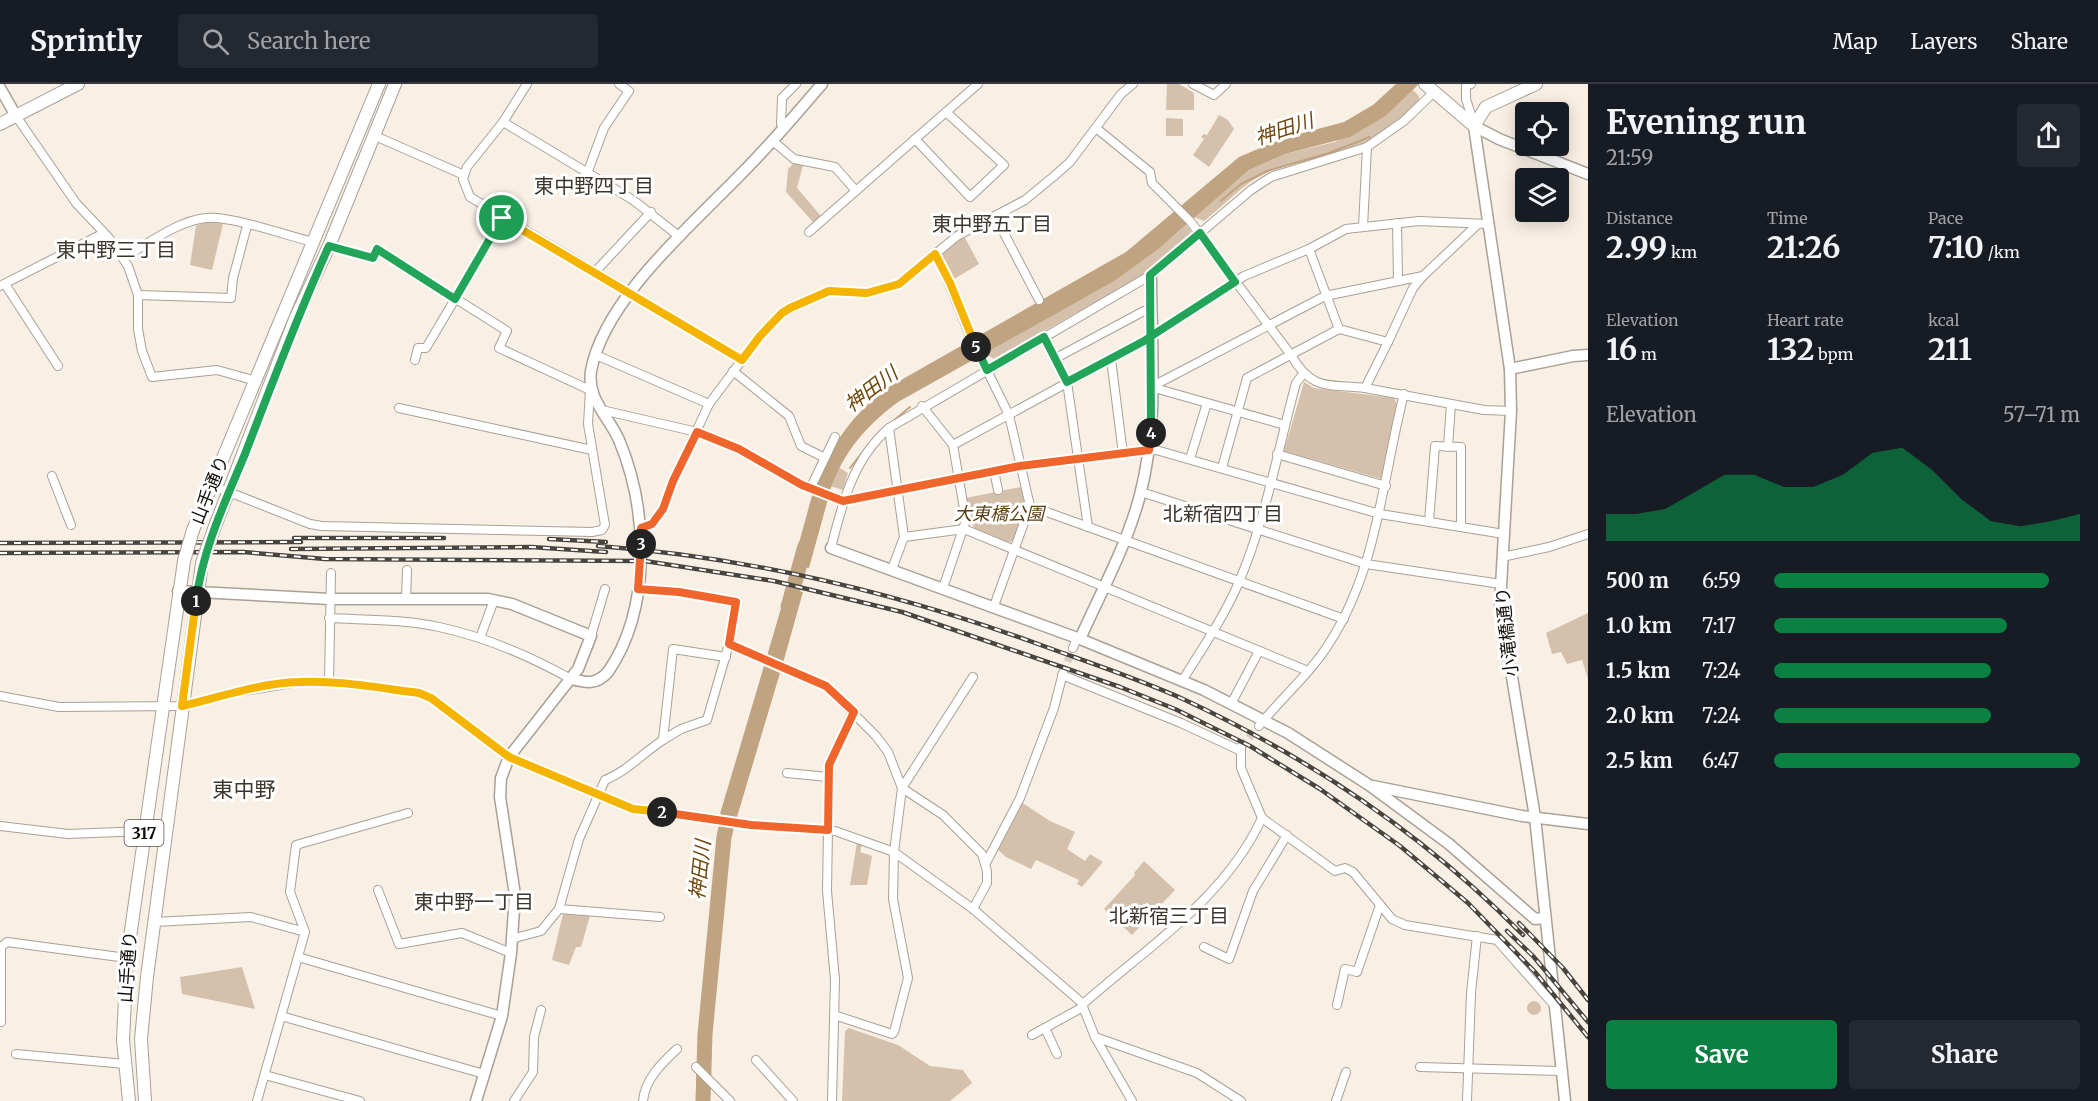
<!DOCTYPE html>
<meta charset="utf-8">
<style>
:root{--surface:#171b24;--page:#242831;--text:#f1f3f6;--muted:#9ea1a6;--line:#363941;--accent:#0b8043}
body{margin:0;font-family:Merriweather,"Noto Sans JP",serif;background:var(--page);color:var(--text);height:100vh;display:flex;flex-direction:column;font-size:22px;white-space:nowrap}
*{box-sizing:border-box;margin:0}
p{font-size:20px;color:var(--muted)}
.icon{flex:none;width:33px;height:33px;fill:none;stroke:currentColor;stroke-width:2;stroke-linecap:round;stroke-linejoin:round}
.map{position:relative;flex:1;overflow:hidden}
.details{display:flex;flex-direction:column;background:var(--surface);width:510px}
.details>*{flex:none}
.fabs{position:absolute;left:1515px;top:18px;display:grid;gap:12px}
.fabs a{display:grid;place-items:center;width:54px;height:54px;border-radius:6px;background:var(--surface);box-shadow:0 3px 15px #0003;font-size:30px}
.pin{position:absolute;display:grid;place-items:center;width:51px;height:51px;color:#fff;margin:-26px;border:3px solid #fff;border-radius:50%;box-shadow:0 2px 6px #0007}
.km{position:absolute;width:30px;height:30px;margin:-15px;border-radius:50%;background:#222;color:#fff;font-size:16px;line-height:30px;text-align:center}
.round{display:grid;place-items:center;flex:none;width:63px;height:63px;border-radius:6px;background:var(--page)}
.overview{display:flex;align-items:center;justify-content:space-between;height:102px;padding:0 18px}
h1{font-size:33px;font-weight:700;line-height:45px}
.figures{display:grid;grid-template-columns:repeat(3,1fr);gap:9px;height:102px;padding:6px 18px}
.figures div{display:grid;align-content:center}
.figures b{font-size:30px;font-weight:700}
.figures small{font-size:16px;font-weight:400}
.figures p{font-size:16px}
.chart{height:168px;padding:12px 18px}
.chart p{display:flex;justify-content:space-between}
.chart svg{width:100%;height:108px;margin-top:6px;fill:var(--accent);opacity:.7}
.button{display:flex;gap:12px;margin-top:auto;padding:12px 18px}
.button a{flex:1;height:69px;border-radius:6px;background:var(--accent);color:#fff;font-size:24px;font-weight:700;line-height:69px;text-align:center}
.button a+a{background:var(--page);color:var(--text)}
ul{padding:0 18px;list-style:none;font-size:20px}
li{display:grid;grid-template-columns:96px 72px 1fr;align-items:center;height:45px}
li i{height:15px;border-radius:8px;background:var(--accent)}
header{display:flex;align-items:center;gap:36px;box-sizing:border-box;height:84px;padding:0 30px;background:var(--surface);border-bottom:2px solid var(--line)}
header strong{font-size:28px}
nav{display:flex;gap:33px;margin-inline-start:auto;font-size:21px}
.search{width:420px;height:54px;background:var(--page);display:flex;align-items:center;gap:15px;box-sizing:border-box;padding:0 21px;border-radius:6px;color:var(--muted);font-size:22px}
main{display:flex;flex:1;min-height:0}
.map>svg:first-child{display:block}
.green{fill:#d5c1ab}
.water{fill:#c0a381}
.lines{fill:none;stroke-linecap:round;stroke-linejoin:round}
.stream{stroke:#c0a381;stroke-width:2}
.river{stroke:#c0a381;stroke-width:15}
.street-tunnel{stroke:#d6cec4;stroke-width:8;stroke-dasharray:8 4;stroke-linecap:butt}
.street-casing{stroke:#a9a096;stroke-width:10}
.secondary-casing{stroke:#a9a096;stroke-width:13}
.primary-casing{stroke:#a9a096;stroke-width:14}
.street{stroke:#fff;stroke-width:8}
.secondary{stroke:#fff;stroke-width:10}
.primary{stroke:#fff;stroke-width:12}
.rail-casing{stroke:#48443e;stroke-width:4.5}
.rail{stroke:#fff;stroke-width:2;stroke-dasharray:7;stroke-linecap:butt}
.primary-bridge-casing{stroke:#a9a096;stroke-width:14;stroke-linecap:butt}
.primary-bridge{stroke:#fff;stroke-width:12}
.split-1-casing{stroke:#fff;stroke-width:12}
.split-2-casing{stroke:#fff;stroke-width:12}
.split-3-casing{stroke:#fff;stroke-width:12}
.split-4-casing{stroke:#fff;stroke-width:12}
.split-5-casing{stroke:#fff;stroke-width:12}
.split-6-casing{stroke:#fff;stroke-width:12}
.split-1{stroke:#22a559;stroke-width:8}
.split-2{stroke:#f5b400;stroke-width:8}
.split-3{stroke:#f0652b;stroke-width:8}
.split-4{stroke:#f0652b;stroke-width:8}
.split-5{stroke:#22a559;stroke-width:8}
.split-6{stroke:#f5b400;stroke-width:8}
.labels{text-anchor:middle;stroke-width:6;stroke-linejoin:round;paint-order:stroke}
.shield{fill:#fff;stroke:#585654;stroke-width:1.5}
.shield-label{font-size:16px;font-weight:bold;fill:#110e0a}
.street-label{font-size:18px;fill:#110e0a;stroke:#fff}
.park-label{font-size:18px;font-style:italic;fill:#5b3d12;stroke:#fff}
.water-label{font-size:20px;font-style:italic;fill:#70490d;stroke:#fff}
.neighbourhood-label{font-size:20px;fill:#3d362d;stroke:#fff}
.quarter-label{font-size:21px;fill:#3d362d;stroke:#fff}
</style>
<header>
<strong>Sprintly</strong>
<div class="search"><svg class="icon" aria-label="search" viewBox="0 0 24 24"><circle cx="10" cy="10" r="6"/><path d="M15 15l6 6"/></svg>Search here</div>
<nav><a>Map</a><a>Layers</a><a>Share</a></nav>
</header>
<main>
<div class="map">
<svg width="1588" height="1017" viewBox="0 0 1588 1017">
<rect width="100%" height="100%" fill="#f9f0e5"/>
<g class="green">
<path d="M1167 0H1179L1194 9V26H1166Z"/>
<path d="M1413 6 1419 12V18C1395 40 1370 60 1338 69 1314 76 1289 79 1266 89 1241 101 1225 121 1204 137L1194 133 1249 86 1285 70 1335 58 1387 31Z"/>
<path d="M1219 31 1228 36 1234 45 1209 83 1193 71 1204 55 1201 53 1204 50 1207 51Z"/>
<path d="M1166 34 1183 35V52H1166Z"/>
<path d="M794 79 803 81 797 104 821 132 814 139 786 108 788 85Z"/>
<path d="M210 137 223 140 212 186 190 181 196 142Z"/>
<path d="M1186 141 1191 147 1190 151 1140 193 994 275 983 269C1054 230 1124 195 1186 141Z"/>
<path d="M964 152 979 180 954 195 942 169Z"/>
<path d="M1304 298 1314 304 1394 314 1397 320 1382 395 1284 367Z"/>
<path d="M838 383 848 389 843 406 830 402Z"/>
<path d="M1021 403 1026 422 1014 456 1007 459 974 445 966 414Z"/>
<path d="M1588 529V595L1582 576 1567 580 1561 568 1552 570 1546 549Z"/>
<path d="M1021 718 1050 737 1075 748 1067 765 1085 777 1090 770 1103 778 1082 803 1077 800 1079 796 1036 776 1031 785 1006 773 996 764Z"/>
<path d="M857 758 862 760 860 768 872 772 867 801H850Z"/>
<path d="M1144 777 1175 806 1132 851 1104 825 1135 791 1134 789Z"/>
<path d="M563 830 590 832 581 863H576L569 881 552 876Z"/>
<path d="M242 883 255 925 182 910 180 893Z"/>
<circle cx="1534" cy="924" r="7"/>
<path d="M849 944 898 961 930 982 963 986 972 999 950 1017H842L845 947Z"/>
</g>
<g class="water">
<path d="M1396 0H1419L1387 31 1350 53 1285 70 1249 86 1157 166 1114 197 898 318C866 342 843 368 830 407L815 400C831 361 853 330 887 304L1126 168 1239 73 1284 54 1344 38 1373 21Z"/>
<path d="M813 408 828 415 809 484 793 481Z"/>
<path d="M787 504 803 508 783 579 767 572Z"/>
<path d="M764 582 780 589 737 733 720 730Z"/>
</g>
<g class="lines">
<g class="stream">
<path d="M1221 117 1241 100 1267 87 1329 69 1370 53"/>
<path d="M880 348 910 323"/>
<path d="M850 384 868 361"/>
</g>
<g class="river">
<path d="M788 523 805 462"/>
<path d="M703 1017 705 950 724 753 733 713"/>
</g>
<g class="street-tunnel">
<path d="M1063 589 1073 564"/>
<path d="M1241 663 1259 642"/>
</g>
<g class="street-casing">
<g id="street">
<path d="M527 0 503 38 467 83 463 95 470 113 742 276"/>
<path d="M1193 0 1214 11 1226 0"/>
<path d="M1471 0 1466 2V15L1474 40"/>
<path d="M16 32 76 119 109 154 128 182 138 211V245L142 267 152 293 217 286 256 297"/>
<path d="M503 38 633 116 680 153"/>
<path d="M785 44 781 40 782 14 796 0"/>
<path d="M1096 44 1150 88 1152 99 1190 137 1291 271C1312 307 1327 300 1365 304L1388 258 1339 245 1309 165 1346 145 1419 137 1488 140"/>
<path d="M373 51 464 91"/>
<path d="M915 55 970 113 1004 81 946 28"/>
<path d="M773 57 794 75 835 83 856 107"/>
<path d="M588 87 604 44 629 7 619 0"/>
<path d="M995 132 1039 216"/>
<path d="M1397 139 1398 195"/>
<path d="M1363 143 1367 63"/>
<path d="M809 148 978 0"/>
<path d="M935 170 939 175 971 254 1009 331 1030 422 994 522"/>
<path d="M123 174C148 160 177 137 206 134 229 131 288 152 313 158"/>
<path d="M594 189 651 128"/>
<path d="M5 200 58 282"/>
<path d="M0 202 104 149"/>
<path d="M138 211 231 214 233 194 247 142"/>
<path d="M1044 253 1067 298 1088 443"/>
<path d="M1388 258 1413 204 1423 192"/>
<path d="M596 271 709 320"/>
<path d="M1056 274 1144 227H1151"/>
<path d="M1111 275 1123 370"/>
<path d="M415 276 418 264H426L503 134"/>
<path d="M733 287 789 332 801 362 823 373"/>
<path d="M1151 303 1325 212 1423 192 1477 141"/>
<path d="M1151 303 1285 341"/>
<path d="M1365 304 1484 326 1511 327"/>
<path d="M922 322 953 361 966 436 943 504"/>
<path d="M399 324 592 366"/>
<path d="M602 326 697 348 739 365 802 401 843 417 1020 382 1156 366 1380 430 1504 450"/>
<path d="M889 344 904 453 892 485"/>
<path d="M953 361 1144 257 1244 192 1309 165"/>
<path d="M1448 363 1451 320"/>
<path d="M1277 370 1386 402"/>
<path d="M1190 375 1207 319"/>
<path d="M1222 384 1247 294 1339 245"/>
<path d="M994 387 998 406"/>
<path d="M52 392 71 441"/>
<path d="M211 401 310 440 322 442 592 448 602 446 605 441 588 340 590 306 499 264 507 247 377 165 373 174 329 162"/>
<path d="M811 403 835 353"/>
<path d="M1141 408 1366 480 1501 500"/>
<path d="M1030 422 1344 535"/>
<path d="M1429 438 1435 362 1461 363V443"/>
<path d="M641 444 652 440 663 425 673 397 709 320 760 252 782 229 829 207 867 209 899 200 957 152 1025 116 1053 93 1070 78 1121 10 1133 0"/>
<path d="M904 453 964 445 1308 587"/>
<path d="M831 464C842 420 853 375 889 344L1151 191 1251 106 1271 93 1367 63 1404 37 1434 8"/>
<path d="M1502 473 1549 463 1588 450"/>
<path d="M638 505 679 508 736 518 729 560 707 636 681 645 663 656"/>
<path d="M406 516 407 486"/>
<path d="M329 534C365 536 404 535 439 543 485 553 530 572 571 595"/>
<path d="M591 552 605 505"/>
<path d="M480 554 494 516"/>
<path d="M729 560 826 602 876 652 888 668 902 704 943 731 982 770 987 787V799L973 825"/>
<path d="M1073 564 1077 554"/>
<path d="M1062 591 1181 639 1239 666"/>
<path d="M1182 597C1202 565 1224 533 1239 498 1266 435 1278 365 1296 299L1303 290"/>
<path d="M329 598 331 489"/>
<path d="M0 612 59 623 182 622 232 609 298 598H329L419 609 431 614 509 673 633 725 751 741 835 747 894 768 973 825 1081 918 1095 953 1132 1017"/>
<path d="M1231 620 1259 567"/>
<path d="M1259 642C1282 613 1311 589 1330 558 1378 483 1382 395 1404 310"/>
<path d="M1241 663V684L1262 734 1335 787 1345 784 1353 788 1392 835 1405 841 1497 856 1554 921"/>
<path d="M787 689 828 693"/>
<path d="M0 742 68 750 145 747"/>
<path d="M986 779 1020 714 1054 624 1063 589"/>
<path d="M378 806 399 860 462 849 511 869"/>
<path d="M559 825 660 833"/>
<path d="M154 838 251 833 305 848"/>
<path d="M511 855 541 847 559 825 579 755 605 696C626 688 643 669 663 656L673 565 726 573"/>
<path d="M1204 863 1229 875 1253 807 1287 751"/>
<path d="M298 873 502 932"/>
<path d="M1082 921C1147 863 1224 816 1262 734"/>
<path d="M1337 921 1345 885 1357 888 1380 821"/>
<path d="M834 931 892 950 894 948 908 894 893 815 894 768 902 704 973 593"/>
<path d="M281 932 484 990"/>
<path d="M1 938V863L7 858 127 874"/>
<path d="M1045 944 1057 970"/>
<path d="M1032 951 1083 923"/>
<path d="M1095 953 1197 989 1241 1017"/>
<path d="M16 970 125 980"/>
<path d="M756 976 793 1017"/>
<path d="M696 983 730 1017"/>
<path d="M1420 983 1560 987"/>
<path d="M265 991 360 1017"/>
<path d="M257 1017 305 848 290 808 296 761 408 729"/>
<path d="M514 1017 533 988 534 953 541 926"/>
<path d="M643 1017C645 995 662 979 677 965"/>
<path d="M832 1017 835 896 827 807 829 681 853 628"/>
<path d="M1336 1017 1346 988"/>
<path d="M1467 1017 1471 909 1477 852"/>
</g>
</g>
<g class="secondary-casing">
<g id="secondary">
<path d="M0 4 16 32"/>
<path d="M1474 42 1510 285 1511 327 1500 520 1535 733 1565 1017"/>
<path d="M1474 42 1499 55 1588 90"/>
<path d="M1510 285 1573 272 1588 271"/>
<path d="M831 464 1080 555 1204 606 1288 649 1369 701 1449 760 1535 835 1544 834"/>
<path d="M178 507 330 515H488L512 520 591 552 578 585 509 673 501 694 500 713 515 811 511 869 502 932 476 1017"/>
<path d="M1080 555C1101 508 1127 461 1140 411 1159 340 1151 263 1151 191"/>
<path d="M571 595C587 599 596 601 608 588 652 524 648 425 619 356 608 331 587 316 591 287 604 215 693 140 743 88 771 60 796 30 822 0"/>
<path d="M1373 702 1522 732 1588 740"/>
</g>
</g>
<g class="primary-casing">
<g id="primary">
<path d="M1425 0 1474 42 1486 23 1536 0"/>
<path d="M0 40 78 0"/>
<path d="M214 445 296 233 329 162 395 0"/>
<path d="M193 446 379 0"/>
<path d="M129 1017 123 956 127 874 184 477"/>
<path d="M145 1017 141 955 147 893 202 479"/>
</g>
</g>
<use href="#street" class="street"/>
<use href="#secondary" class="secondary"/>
<use href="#primary" class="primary"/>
<g class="rail-casing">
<g id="rail">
<path d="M294 454H444"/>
<path d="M549 455 606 458"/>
<path d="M0 459 301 458"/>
<path d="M598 462C749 473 897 509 1038 560 1087 578 1136 594 1183 615 1308 673 1426 752 1523 851"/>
<path d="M291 465 531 463 606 468"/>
<path d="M0 469 243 468 325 475 645 477 774 497 902 528 1120 603 1175 625 1250 662 1320 705 1400 762 1468 819 1535 888 1588 953"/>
<path d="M1519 839 1563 884 1588 916"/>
<path d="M1507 847 1533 872 1588 938"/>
</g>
</g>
<use href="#rail" class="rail"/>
<g class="primary-bridge-casing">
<g id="primary-bridge">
<path d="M184 477 193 446"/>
<path d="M202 479 214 445"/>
</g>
</g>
<use href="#primary-bridge" class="primary-bridge"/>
</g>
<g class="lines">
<g class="split-1-casing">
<path id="split-1" d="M196 517C203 464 225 418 245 370 272 300 298 230 329 162L373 174 377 165 455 215 502 134"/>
</g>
<g class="split-2-casing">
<path id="split-2" d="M196 517 182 622C220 613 260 599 299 598 339 596 379 604 419 609L431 614 509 673 633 725 662 728"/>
</g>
<g class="split-3-casing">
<path id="split-3" d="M641 460 638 505 679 508 736 518 729 560 826 602 854 628 829 681 828 746 751 741 662 728"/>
</g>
<g class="split-4-casing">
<path id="split-4" d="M641 460V444L652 440 663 425 673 397 697 348 739 365 802 401 843 417 1020 382 1149 366 1151 349"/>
</g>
<g class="split-5-casing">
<path id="split-5" d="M976 263 987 286 1044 253 1067 298 1144 257 1156 249 1235 198 1200 149 1150 191 1151 344V349"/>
</g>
<g class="split-6-casing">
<path id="split-6" d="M502 134 742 276 760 252 782 229 790 224 829 207 867 209 899 200 935 170 950 199 976 263"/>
</g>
<use href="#split-1" class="split-1"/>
<use href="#split-2" class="split-2"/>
<use href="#split-3" class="split-3"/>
<use href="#split-4" class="split-4"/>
<use href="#split-5" class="split-5"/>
<use href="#split-6" class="split-6"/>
</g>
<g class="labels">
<rect class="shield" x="124.5" y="736" width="39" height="26" rx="4.5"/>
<g class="shield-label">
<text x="144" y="755">317</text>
</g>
<g class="street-label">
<text transform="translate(210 406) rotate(-68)" y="6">山手通り</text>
<text transform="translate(1507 548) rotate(-96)" y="6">小滝橋通り</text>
<text transform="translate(128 883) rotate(-86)" y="6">山手通り</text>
</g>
<g class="park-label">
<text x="999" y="436">大東橋公園</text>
</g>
<g class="water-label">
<text transform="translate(1284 45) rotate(-18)" y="7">神田川</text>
<text transform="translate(871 305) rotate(-37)" y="7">神田川</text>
<text transform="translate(700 786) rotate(-84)" y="7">神田川</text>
</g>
<g class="neighbourhood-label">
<text x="594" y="109">東中野四丁目</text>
<text x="992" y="147">東中野五丁目</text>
<text x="116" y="173">東中野三丁目</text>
<text x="1223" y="437">北新宿四丁目</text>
<text x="474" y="825">東中野一丁目</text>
<text x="1169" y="839">北新宿三丁目</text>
</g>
<g class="quarter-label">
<text x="244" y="713">東中野</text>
</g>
</g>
</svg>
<div class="fabs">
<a><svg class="icon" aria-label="locate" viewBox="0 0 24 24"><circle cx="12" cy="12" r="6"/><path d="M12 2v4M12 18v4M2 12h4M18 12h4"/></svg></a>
<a><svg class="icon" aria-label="layers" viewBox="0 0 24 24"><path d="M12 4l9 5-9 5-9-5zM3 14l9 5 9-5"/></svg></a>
</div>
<div class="pin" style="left:502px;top:134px;background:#1e9e55"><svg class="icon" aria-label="arrive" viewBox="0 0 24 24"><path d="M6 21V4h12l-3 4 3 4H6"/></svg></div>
<b class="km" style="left:196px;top:517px">1</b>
<b class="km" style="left:662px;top:728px">2</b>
<b class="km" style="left:641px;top:460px">3</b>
<b class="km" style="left:1151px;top:349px">4</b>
<b class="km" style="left:976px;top:263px">5</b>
</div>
<section class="details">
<div class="overview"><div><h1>Evening run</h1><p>21:59</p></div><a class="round"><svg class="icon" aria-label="share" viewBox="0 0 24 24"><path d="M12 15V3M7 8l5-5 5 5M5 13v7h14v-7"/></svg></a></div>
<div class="figures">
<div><p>Distance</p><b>2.99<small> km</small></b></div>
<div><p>Time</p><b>21:26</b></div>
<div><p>Pace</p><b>7:10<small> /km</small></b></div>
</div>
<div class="figures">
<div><p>Elevation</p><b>16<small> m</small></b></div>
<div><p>Heart rate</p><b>132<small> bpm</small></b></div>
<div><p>kcal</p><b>211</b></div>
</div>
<div class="chart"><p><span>Elevation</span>57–71 m</p>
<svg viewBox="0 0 160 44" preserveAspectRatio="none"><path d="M0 44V33L10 33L20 31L30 24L40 17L50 17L60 22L70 22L80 17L90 8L100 6L110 15L120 27L130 36L140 38L150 36L160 33V44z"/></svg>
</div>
<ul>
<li><b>500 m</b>6:59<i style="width:90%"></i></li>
<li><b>1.0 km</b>7:17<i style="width:76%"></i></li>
<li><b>1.5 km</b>7:24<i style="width:71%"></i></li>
<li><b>2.0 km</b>7:24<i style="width:71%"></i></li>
<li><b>2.5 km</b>6:47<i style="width:100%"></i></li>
</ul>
<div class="button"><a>Save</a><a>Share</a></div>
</section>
</main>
